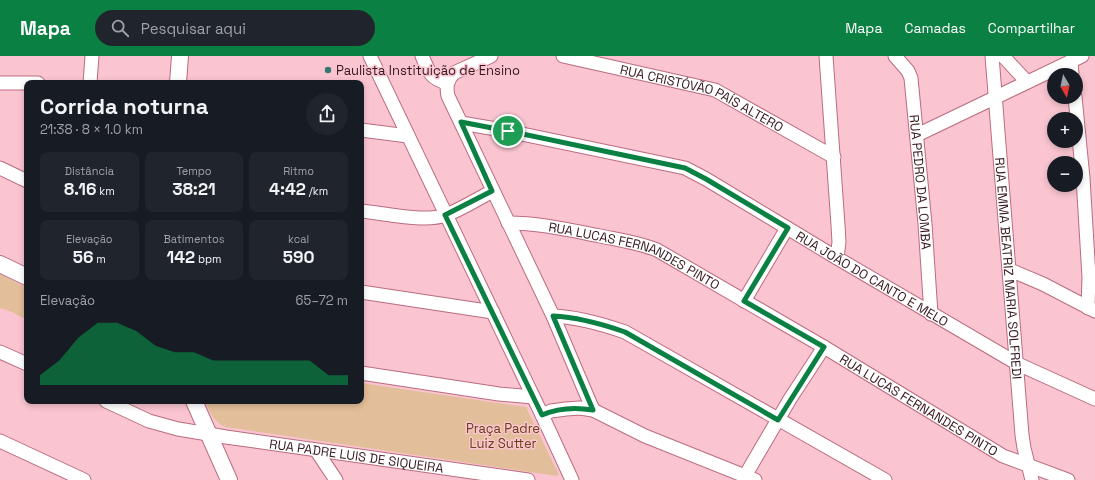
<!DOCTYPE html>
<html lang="pt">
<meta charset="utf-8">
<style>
:root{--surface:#171b24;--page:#20242c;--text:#f1f3f6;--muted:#9ea1a6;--accent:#0b8043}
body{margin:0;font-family:"Space Grotesk",sans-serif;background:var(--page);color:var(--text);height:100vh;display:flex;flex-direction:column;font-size:15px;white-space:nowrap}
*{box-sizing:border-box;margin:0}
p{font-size:13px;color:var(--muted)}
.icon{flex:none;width:22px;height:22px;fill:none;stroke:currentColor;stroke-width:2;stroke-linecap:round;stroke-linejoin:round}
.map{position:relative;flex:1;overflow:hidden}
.side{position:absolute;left:24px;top:24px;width:340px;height:324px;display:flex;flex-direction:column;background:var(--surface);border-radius:8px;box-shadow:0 2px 6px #0003}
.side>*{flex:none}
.needle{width:26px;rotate:171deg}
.fabs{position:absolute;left:1047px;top:12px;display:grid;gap:8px}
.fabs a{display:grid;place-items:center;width:36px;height:36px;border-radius:50%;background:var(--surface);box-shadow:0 2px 6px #0003;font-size:20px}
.pin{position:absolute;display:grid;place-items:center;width:34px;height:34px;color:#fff;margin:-17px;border:2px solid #fff;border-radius:50%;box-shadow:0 1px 4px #0007}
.round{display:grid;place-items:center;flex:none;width:42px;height:42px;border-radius:21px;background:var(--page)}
.summary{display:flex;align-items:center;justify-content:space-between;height:68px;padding:0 16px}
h1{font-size:22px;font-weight:700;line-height:30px}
.metrics{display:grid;grid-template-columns:repeat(3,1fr);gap:6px;height:68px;padding:4px 16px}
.metrics div{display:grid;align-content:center;border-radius:8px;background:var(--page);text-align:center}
.metrics b{font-size:17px;font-weight:700}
.metrics small{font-size:11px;font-weight:400}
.metrics p{font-size:11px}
.chart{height:112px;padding:8px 16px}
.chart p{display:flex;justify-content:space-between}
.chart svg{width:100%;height:72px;margin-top:4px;fill:var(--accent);opacity:.7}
header{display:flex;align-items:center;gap:24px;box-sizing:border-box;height:56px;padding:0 20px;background:var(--accent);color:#fff}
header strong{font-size:19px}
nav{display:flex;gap:22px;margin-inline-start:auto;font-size:14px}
.search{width:280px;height:36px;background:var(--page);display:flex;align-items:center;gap:10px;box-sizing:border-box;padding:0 14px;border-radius:22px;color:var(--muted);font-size:15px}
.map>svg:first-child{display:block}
.green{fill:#e3be9a}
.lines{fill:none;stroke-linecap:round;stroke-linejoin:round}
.minor-casing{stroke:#bb6c7f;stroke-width:15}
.major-casing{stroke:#bb6c7f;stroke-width:18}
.minor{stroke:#fff;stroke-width:13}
.major{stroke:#fff;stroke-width:16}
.route-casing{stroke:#fff;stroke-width:8}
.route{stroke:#0b8043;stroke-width:5}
.poi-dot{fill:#327971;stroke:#fac5d0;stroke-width:1.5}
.labels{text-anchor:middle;stroke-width:3;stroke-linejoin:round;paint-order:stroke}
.poi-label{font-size:13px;fill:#36171f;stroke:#fac5d0;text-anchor:start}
.street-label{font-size:13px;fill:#36171f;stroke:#fac5d0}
.park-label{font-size:13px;fill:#684116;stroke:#fac5d0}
</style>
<header>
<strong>Mapa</strong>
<div class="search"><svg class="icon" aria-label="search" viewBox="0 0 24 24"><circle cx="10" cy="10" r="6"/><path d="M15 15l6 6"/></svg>Pesquisar aqui</div>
<nav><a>Mapa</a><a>Camadas</a><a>Compartilhar</a></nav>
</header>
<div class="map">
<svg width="1095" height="424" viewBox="0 0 1095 424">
<rect width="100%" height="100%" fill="#fac5d0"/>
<g class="green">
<path d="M0 218 27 232V264L12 256 0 252Z"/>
<path d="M361 327 526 351 559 419 557 420 226 371C214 367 210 356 205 345H361Z"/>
</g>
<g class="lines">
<g class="minor-casing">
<g id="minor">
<path d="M370 0 542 359 572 424"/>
<path d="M422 0C429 15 429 22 447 27"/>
<path d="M491 0 454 17C447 24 446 31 448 40L553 260 593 354"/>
<path id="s1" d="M563 0 715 34 834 101"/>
<path d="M826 0 838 169 839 186 837 202"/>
<path id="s2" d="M895 0 908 15 911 22 925 168 931 258"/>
<path id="s3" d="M992 0 1022 379 1024 392 1032 424"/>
<path d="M1003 0 1027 26"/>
<path d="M1071 5 1072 19"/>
<path d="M0 27H38"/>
<path d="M90 27 92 0"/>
<path d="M1075 41 1083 122 1089 221 1088 252"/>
<path id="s4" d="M461 67 508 75 685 112 706 123 837 202 1018 308 1095 343"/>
<path d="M361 74 408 80"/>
<path d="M917 79 1082 0"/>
<path d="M0 112 27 125"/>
<path d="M361 155C384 157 424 167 446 159 462 153 477 143 493 135"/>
<path id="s5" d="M508 167C540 167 569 174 600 180 619 184 639 187 657 194L824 291 1003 400 1068 424"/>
<path d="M1010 214 1043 228 1095 255"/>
<path d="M361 236 493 256"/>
<path d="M744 245 787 172"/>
<path d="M553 260C578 261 602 268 625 276L885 424"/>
<path d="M0 296 27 308"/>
<path d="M361 317 499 338 533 341"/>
<path id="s6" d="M106 345 149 365 178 373 226 381 528 424"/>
<path d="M542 359 551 355 566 353 580 352 593 354 645 380 755 424"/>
<path d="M0 385 84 424"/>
<path d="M316 394 336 424"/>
<path d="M745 420 790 343 824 291"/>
</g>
</g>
<g class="major-casing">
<g id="major">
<path d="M178 27 180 0"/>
<path d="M0 208 27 221"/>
<path d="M194 345 229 424"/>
</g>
</g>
<use href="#minor" class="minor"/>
<use href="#major" class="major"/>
</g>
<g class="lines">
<g class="route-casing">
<path id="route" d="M461 66 508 75 685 112 706 123 788 172 744 245 824 291 778 364 625 276C602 268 578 261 553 260L593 354C575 351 558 352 542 359L445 159 492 135Z"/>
</g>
<use href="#route" class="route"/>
</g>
<circle class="poi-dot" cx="328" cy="14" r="4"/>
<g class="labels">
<g class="poi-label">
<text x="336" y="19">Paulista Instituição de Ensino</text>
</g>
<g class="street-label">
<text dy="5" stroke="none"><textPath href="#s1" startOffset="146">RUA CRISTÓVÃO PAÍS ALTERO</textPath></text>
<text dy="5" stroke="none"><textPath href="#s2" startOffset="132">RUA PEDRO DA LOMBA</textPath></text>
<text dy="5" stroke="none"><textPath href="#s5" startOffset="132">RUA LUCAS FERNANDES PINTO</textPath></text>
<text dy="5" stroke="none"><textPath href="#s3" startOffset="213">RUA EMMA BEATRIZ MARIA SOLFREDI</textPath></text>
<text dy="5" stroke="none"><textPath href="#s4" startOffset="446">RUA JOÃO DO CANTO E MELO</textPath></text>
<text dy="5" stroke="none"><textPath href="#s5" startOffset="456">RUA LUCAS FERNANDES PINTO</textPath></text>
<text dy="5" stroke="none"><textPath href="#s6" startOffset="258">RUA PADRE LUIS DE SIQUEIRA</textPath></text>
</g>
<g class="park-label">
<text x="503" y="377">Praça Padre<tspan x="503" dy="15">Luiz Sutter</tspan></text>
</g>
</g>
</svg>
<div class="fabs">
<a><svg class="needle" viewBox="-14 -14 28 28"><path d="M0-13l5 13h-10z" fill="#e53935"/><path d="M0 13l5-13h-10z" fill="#9ea1a6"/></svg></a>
<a>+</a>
<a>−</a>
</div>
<div class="pin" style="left:508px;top:75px;background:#1e9e55"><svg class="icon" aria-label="arrive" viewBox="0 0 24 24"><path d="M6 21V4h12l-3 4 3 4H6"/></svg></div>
<section class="side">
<div class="summary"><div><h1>Corrida noturna</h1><p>21:38 · 8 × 1.0 km</p></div><a class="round"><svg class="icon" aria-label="share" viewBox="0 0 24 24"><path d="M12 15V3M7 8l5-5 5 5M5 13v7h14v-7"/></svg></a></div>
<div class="metrics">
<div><p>Distância</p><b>8.16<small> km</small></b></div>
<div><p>Tempo</p><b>38:21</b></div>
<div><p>Ritmo</p><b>4:42<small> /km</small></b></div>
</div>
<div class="metrics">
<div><p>Elevação</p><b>56<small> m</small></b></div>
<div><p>Batimentos</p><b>142<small> bpm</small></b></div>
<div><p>kcal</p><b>590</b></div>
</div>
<div class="chart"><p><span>Elevação</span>65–72 m</p>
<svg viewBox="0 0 160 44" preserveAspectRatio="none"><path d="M0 44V38L10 29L20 15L30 6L40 6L50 11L60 20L70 24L80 24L90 29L100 29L110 29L120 29L130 29L140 29L150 38L160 38V44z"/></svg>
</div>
</section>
</div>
